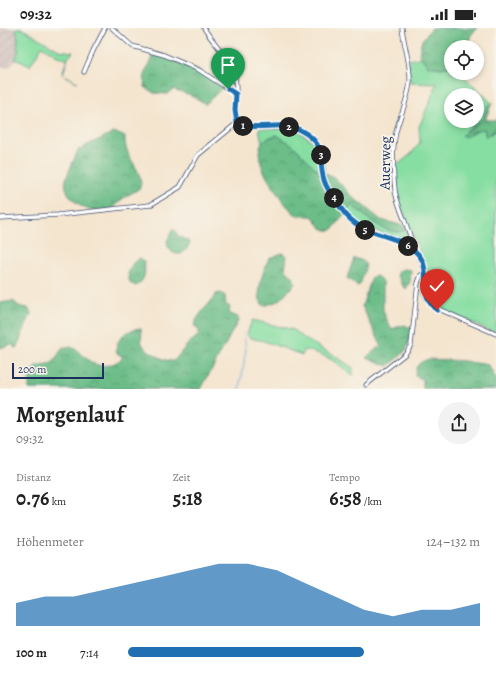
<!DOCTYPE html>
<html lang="de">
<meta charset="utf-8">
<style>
:root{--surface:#fff;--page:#f2f2f2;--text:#222;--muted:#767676;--accent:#1f6fb2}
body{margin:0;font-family:Alegreya,serif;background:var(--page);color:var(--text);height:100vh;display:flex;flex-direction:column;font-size:15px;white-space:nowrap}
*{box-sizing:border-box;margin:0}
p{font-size:13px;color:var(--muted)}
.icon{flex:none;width:22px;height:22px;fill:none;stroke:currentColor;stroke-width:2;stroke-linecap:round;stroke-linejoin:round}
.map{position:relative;height:361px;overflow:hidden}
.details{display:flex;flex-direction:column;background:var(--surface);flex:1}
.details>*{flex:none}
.buttons{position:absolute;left:444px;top:12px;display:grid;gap:8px}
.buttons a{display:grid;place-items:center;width:40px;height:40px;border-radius:50%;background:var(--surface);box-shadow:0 2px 6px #0003;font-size:20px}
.scale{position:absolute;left:12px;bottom:10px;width:92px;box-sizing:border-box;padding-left:4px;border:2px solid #1b2f5e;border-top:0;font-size:11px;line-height:14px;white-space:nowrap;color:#1b2f5e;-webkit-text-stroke:3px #f7f3e8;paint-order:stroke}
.pin{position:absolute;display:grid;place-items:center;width:34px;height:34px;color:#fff;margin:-41px -17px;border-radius:50% 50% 50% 0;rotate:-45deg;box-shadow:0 0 4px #0007}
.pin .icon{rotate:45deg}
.km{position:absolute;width:20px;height:20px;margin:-10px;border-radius:50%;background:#222;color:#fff;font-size:11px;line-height:20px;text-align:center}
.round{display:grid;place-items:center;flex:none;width:42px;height:42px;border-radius:21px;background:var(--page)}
.overview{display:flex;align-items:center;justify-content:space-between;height:68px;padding:0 16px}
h1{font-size:22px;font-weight:600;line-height:30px}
.stats{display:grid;grid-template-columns:repeat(3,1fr);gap:6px;height:68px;padding:4px 16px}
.stats div{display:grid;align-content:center}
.stats b{font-size:20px;font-weight:600}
.stats small{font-size:11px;font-weight:400}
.stats p{font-size:11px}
.chart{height:112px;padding:8px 16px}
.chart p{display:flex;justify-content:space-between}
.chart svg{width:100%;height:72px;margin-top:4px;fill:var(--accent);opacity:.7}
ul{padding:0 16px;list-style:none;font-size:13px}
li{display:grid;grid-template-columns:64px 48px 1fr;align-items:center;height:30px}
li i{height:10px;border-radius:5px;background:var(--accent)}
.status{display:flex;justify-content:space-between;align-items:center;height:28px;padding:0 20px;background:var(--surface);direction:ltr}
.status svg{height:11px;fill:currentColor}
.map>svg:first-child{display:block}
.industrial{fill:url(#industrial-furrows)}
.green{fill:#86dea2;stroke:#508680;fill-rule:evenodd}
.forest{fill:url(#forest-crowns);stroke:#447673}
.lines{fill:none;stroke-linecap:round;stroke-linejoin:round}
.stream{stroke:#6da2da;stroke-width:1}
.minor-casing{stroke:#3c4a6f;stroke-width:5}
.minor{stroke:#fff;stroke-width:3.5}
.route-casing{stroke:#fff;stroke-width:8}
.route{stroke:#1f6fb2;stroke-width:5}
.labels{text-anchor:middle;stroke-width:4;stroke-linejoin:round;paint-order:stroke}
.street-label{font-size:15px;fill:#1b2f5e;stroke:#f7f3e8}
</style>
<div class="status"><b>09:32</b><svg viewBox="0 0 49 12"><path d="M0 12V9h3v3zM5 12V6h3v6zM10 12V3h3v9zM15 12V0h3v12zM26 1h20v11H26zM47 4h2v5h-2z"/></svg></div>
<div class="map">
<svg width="496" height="361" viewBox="0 0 496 361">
<defs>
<pattern id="industrial-furrows" width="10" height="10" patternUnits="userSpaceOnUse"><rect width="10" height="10" fill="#d0c0bc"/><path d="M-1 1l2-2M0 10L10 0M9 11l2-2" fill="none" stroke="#b2a5a4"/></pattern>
<pattern id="forest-crowns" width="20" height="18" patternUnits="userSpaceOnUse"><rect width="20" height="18" fill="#6cbd88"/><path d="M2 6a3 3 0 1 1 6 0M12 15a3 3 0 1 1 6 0" fill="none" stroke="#589a72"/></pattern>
</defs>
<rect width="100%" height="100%" fill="#f7f3e8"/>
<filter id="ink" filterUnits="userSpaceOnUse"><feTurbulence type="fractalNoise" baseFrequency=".025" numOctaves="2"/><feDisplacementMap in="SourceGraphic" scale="8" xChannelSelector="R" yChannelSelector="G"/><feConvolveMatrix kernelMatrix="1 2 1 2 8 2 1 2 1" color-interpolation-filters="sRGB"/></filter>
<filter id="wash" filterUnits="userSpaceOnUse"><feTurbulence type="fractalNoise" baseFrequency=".012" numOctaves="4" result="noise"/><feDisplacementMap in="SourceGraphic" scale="16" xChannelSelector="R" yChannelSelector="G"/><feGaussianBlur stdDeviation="0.9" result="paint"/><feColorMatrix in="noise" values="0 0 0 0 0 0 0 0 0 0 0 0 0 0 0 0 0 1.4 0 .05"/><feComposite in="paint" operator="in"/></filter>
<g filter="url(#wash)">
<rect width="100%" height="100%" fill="#f4e5cf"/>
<path class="industrial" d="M0 0H16L18 11 17 21 19 22 16 30 11 38 7 40 0 38Z"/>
<g class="green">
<path d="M16 0H21L59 22 73 24 68 30 63 46 77 54 62 46 67 31 60 30 42 18 30 38 15 31 19 22 17 21 18 11Z"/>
<path d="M421 29 428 38 441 40 451 38V45H460L492 75 488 77 482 91 465 103 484 101 486 109 496 102V305L437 280 430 272 425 237 398 173 395 139 411 126 420 115 419 99 437 56 410 55 409 32ZM451 67H477V93H451Z"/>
<path d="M259 100 295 101 317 116 321 129V144L309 135 293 118 277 107 270 109 262 115Z"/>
<path d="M352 177C365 188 388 210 406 202L411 217H409C390 202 362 206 346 185Z"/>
<path d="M252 292 294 302 305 311 338 330 353 340V349C340 336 324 325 305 322L302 327 264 313 250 310 247 306Z"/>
</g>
<g class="forest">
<path d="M432 0H477L471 7 467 19H451V38L441 40 428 38 419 26 422 12Z"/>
<path d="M155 25 200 43 223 59 206 76 191 67 173 61 167 66 154 65 145 59 144 51 147 41Z"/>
<path d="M492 75 485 92H496V102L486 109 484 101 478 102 465 109 462 107 482 91 488 77Z"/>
<path d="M114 104 125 109C125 113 125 118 127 122 131 135 144 146 140 160L122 171 114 180C107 181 98 183 92 182 79 181 62 165 66 151 69 142 74 132 78 122Z"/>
<path d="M277 107 294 118 317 142 336 151 355 171 381 192 404 198 406 202C388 210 365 188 352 177L332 202C321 204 318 195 312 188H297C283 176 254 138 260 119 262 112 271 109 277 107Z"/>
<path d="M173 201 176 204 178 208 190 214C186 226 177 231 168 220L167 213Z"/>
<path d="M282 225 287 228 285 241 293 249 295 256 278 273 264 278C253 269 264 241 269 230Z"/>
<path d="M140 230 144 233C146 243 145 253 136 258L130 255 128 246 133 235Z"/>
<path d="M354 230 363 233 366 237 361 254 358 258 347 250Z"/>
<path d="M404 241 411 242 410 254 406 261 403 258 397 246 398 243Z"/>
<path d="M376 248 383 253V283L391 301 405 297 412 302C409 322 404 326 388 338L367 329 381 317 362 278 372 249Z"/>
<path d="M221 265 225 268 226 277 230 279 229 286 238 289V293L201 361H29C29 355 29 347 32 343 36 335 46 340 52 335 58 331 59 318 69 319 82 320 88 342 110 337 115 335 120 333 123 329L117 325C114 310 129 301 141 300 143 305 140 311 142 316 145 322 166 335 174 333L188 316 199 307V304L194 297C199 284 210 277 216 266Z"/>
<path d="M13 273 20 279 28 280 31 286 16 321 12 316 0 320V275Z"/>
<path d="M429 331 464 333 488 337 496 351V361H423V351L415 348C415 337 419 334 429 331Z"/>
</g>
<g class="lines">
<g class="stream">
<path d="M0 354 1 353"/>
<path d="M240 361 246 321 244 305"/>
</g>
</g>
</g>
<g filter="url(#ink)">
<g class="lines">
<g class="minor-casing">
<g id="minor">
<path d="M112 0 132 18 164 27 199 42 236 66"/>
<path d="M204 0C213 16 231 29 235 48 238 63 233 79 237 95L250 99 295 100 316 114 321 124 325 156 348 190 365 202 400 212 418 226 424 239 427 270 434 279 496 306"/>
<path d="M402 0C404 18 411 36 410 54 408 72 400 87 396 104 392 122 393 144 395 162 396 176 415 213 413 222"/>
<path d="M84 44 93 23 105 0"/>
<path d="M0 190 58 187 150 177 180 159 198 127 237 95"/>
<path d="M366 357 405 326 411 317 418 255 421 247 425 245"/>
</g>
</g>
<use href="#minor" class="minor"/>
</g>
</g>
<g class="lines" filter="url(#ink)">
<g class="route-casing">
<path id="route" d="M228 61 236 66 235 82 237 95C256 104 282 92 300 102 328 117 317 128 324 152 327 163 337 174 343 183 363 211 396 203 418 226 433 242 417 268 437 282"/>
</g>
<use href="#route" class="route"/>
</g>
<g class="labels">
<g class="street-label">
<text transform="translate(385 135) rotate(-89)" y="5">Auerweg</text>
</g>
</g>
</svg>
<div class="buttons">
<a><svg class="icon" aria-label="locate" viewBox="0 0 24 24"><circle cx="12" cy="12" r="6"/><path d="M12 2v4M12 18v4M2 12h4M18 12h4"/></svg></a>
<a><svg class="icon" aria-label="layers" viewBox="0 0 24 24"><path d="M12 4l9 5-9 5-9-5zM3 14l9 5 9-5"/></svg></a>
</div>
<div class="scale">200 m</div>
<div class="pin" style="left:228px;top:61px;background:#1e9e55"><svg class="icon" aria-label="arrive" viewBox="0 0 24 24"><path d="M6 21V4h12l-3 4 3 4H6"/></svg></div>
<div class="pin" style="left:437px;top:282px;background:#d93025"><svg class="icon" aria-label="check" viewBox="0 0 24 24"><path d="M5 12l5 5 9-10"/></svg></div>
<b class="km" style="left:243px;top:98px">1</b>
<b class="km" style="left:289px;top:99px">2</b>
<b class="km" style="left:321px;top:127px">3</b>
<b class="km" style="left:334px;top:170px">4</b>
<b class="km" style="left:365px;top:202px">5</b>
<b class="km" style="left:408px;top:218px">6</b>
</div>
<section class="details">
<div class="overview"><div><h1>Morgenlauf</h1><p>09:32</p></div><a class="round"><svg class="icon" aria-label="share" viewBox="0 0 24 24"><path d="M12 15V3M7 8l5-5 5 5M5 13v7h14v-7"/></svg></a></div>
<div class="stats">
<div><p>Distanz</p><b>0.76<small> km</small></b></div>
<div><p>Zeit</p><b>5:18</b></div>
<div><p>Tempo</p><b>6:58<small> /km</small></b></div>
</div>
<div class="chart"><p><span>Höhenmeter</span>124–132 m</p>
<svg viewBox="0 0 160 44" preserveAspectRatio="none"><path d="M0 44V30L10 26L20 26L30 22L40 18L50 14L60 10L70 6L80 6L90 10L100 18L110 26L120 34L130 38L140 34L150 34L160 30V44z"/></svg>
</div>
<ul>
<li><b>100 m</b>7:14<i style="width:67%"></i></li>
</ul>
</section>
